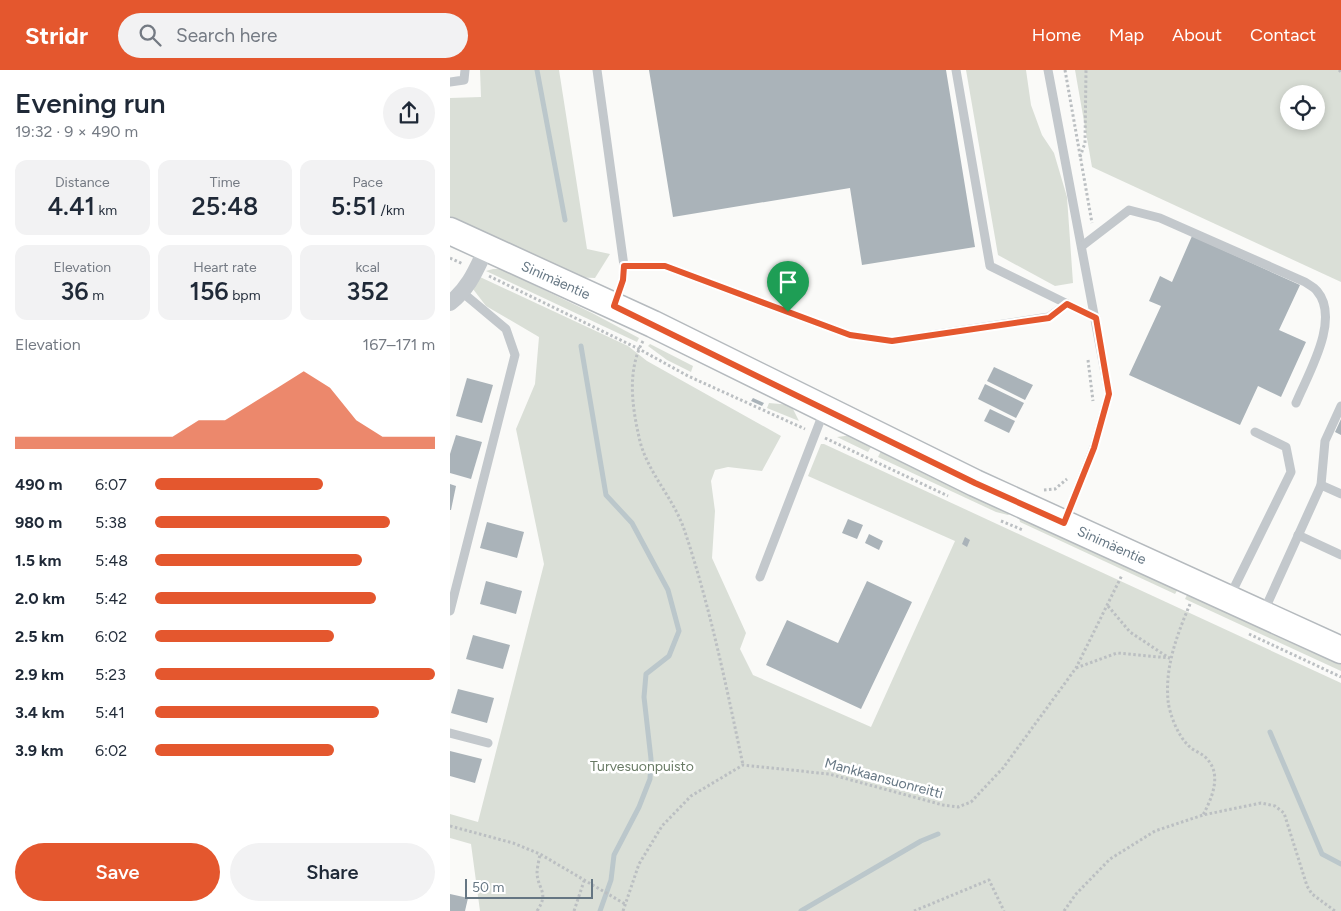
<!DOCTYPE html>
<meta charset="utf-8">
<style>
:root{--surface:#fff;--page:#f2f2f3;--text:#1f2937;--muted:#747a83;--accent:#e4572e}
body{margin:0;font-family:Figtree,sans-serif;background:var(--page);color:var(--text);height:100vh;display:flex;flex-direction:column;font-size:19px;white-space:nowrap}
*{box-sizing:border-box;margin:0}
p{font-size:16px;color:var(--muted)}
.icon{flex:none;width:28px;height:28px;fill:none;stroke:currentColor;stroke-width:2;stroke-linecap:round;stroke-linejoin:round}
.map{position:relative;flex:1;overflow:hidden}
.side{display:flex;flex-direction:column;background:var(--surface);width:450px}
.side>*{flex:none}
.fabs{position:absolute;left:830px;top:15px;display:grid;gap:10px}
.fabs a{display:grid;place-items:center;width:45px;height:45px;border-radius:50%;background:var(--surface);box-shadow:0 2px 8px #0003;font-size:25px}
.scale{position:absolute;left:15px;bottom:12px;width:128px;box-sizing:border-box;padding-left:5px;border:2px solid #657683;border-top:0;font-size:14px;line-height:18px;white-space:nowrap;color:#657683;-webkit-text-stroke:4px #fff;paint-order:stroke}
.pin{position:absolute;display:grid;place-items:center;width:42px;height:42px;color:#fff;margin:-51px -21px;border-radius:50% 50% 50% 0;rotate:-45deg;box-shadow:0 0 5px #0007}
.pin .icon{rotate:45deg}
.round{display:grid;place-items:center;flex:none;width:52px;height:52px;border-radius:26px;background:var(--page)}
.summary{display:flex;align-items:center;justify-content:space-between;height:85px;padding:0 15px}
h1{font-size:28px;font-weight:600;line-height:38px}
.figures{display:grid;grid-template-columns:repeat(3,1fr);gap:8px;height:85px;padding:5px 15px}
.figures div{display:grid;align-content:center;border-radius:12px;background:var(--page);text-align:center}
.figures b{font-size:25px;font-weight:600}
.figures small{font-size:14px;font-weight:400}
.figures p{font-size:14px}
.chart{height:140px;padding:10px 15px}
.chart p{display:flex;justify-content:space-between}
.chart svg{width:100%;height:90px;margin-top:5px;fill:var(--accent);opacity:.7}
.cta{display:flex;gap:10px;margin-top:auto;padding:10px 15px}
.cta a{flex:1;height:58px;border-radius:30px;background:var(--accent);color:#fff;font-size:20px;font-weight:600;line-height:58px;text-align:center}
.cta a+a{background:var(--page);color:var(--text)}
ul{padding:0 15px;list-style:none;font-size:16px}
li{display:grid;grid-template-columns:80px 60px 1fr;align-items:center;height:38px}
li i{height:12px;border-radius:6px;background:var(--accent)}
header{display:flex;align-items:center;gap:30px;box-sizing:border-box;height:70px;padding:0 25px;background:var(--accent);color:#fff}
header strong{font-size:24px}
nav{display:flex;gap:28px;margin-inline-start:auto;font-size:18px}
.search{width:350px;height:45px;background:var(--page);display:flex;align-items:center;gap:12px;box-sizing:border-box;padding:0 18px;border-radius:28px;color:var(--muted);font-size:19px}
main{display:flex;flex:1;min-height:0}
.map>svg:first-child{display:block}
.green{fill:#dadfd7;fill-rule:evenodd}
.lines{fill:none;stroke-linecap:round;stroke-linejoin:round}
.stream{stroke:#bbc7cb;stroke-width:5}
.building{fill:#aab3b9}
.primary-casing{stroke:#b5babe;stroke-width:29}
.path{stroke:#bbbfc2;stroke-width:3;stroke-dasharray:2.5 2.5;stroke-linecap:butt}
.lane{stroke:#c3c8cc;stroke-width:9}
.street{stroke:#c3c8cc;stroke-width:16}
.primary{stroke:#fff;stroke-width:26}
.route-casing{stroke:#fff;stroke-width:10}
.route{stroke:#e4572e;stroke-width:6}
.labels{text-anchor:middle;stroke-width:5;stroke-linejoin:round;paint-order:stroke}
.street-label{font-size:14px;fill:#657683;stroke:#fff}
.park-label{font-size:14px;fill:#687a64;stroke:#fff}
</style>
<header>
<strong>Stridr</strong>
<div class="search"><svg class="icon" aria-label="search" viewBox="0 0 24 24"><circle cx="10" cy="10" r="6"/><path d="M15 15l6 6"/></svg>Search here</div>
<nav><a>Home</a><a>Map</a><a>About</a><a>Contact</a></nav>
</header>
<main>
<section class="side">
<div class="summary"><div><h1>Evening run</h1><p>19:32 · 9 × 490 m</p></div><a class="round"><svg class="icon" aria-label="share" viewBox="0 0 24 24"><path d="M12 15V3M7 8l5-5 5 5M5 13v7h14v-7"/></svg></a></div>
<div class="figures">
<div><p>Distance</p><b>4.41<small> km</small></b></div>
<div><p>Time</p><b>25:48</b></div>
<div><p>Pace</p><b>5:51<small> /km</small></b></div>
</div>
<div class="figures">
<div><p>Elevation</p><b>36<small> m</small></b></div>
<div><p>Heart rate</p><b>156<small> bpm</small></b></div>
<div><p>kcal</p><b>352</b></div>
</div>
<div class="chart"><p><span>Elevation</span>167–171 m</p>
<svg viewBox="0 0 160 44" preserveAspectRatio="none"><path d="M0 44V38L10 38L20 38L30 38L40 38L50 38L60 38L70 30L80 30L90 22L100 14L110 6L120 14L130 30L140 38L150 38L160 38V44z"/></svg>
</div>
<ul>
<li><b>490 m</b>6:07<i style="width:60%"></i></li>
<li><b>980 m</b>5:38<i style="width:84%"></i></li>
<li><b>1.5 km</b>5:48<i style="width:74%"></i></li>
<li><b>2.0 km</b>5:42<i style="width:79%"></i></li>
<li><b>2.5 km</b>6:02<i style="width:64%"></i></li>
<li><b>2.9 km</b>5:23<i style="width:100%"></i></li>
<li><b>3.4 km</b>5:41<i style="width:80%"></i></li>
<li><b>3.9 km</b>6:02<i style="width:64%"></i></li>
</ul>
<div class="cta"><a>Save</a><a>Share</a></div>
</section>
<div class="map">
<svg width="891" height="841" viewBox="0 0 891 841">
<rect width="100%" height="100%" fill="#fafaf8"/>
<g class="green">
<path d="M30 0H109L137 179 160 184 145 208 120 207 0 151V28L31 27Z"/>
<path d="M516 0H576L581 35 592 65 604 83 617 127 623 213 605 216 548 185Z"/>
<path d="M625 0H891V212L642 97ZM839 24H866V51H839Z"/>
<path d="M43 199H51L142 243 189 268 187 272 36 201Z"/>
<path d="M30 207 178 276 197 291 331 366 312 401 278 397 265 400 261 411 265 441 262 488 296 563 290 579 303 605 421 657 505 471 358 406 371 374H374L891 613V841H30L21 774 0 768V744L28 752 94 494 66 359 85 314 89 267 36 236 23 219Z"/>
<path d="M200 274 243 296 241 302 217 290 198 276Z"/>
<path d="M319 333 341 335 349 351 317 338Z"/>
<path d="M402 365 421 377 418 382 387 367Z"/>
<path d="M431 381 493 406 561 443 558 445 546 442 428 387Z"/>
<path d="M569 447 728 519 725 524 570 452Z"/>
<path d="M738 523 891 589V601L735 529Z"/>
</g>
<g class="lines">
<g class="stream">
<path d="M87 0 115 150"/>
<path d="M131 276 156 425 182 453 218 520 229 561 219 586 196 604 194 627 201 689 200 709 189 737 164 785 161 810 150 841"/>
<path d="M820 662 872 784 891 794"/>
<path d="M351 841 471 771 488 764"/>
</g>
</g>
<g class="building">
<path d="M199 0H496L525 177 412 195 400 118 223 147Z"/>
<path d="M742 166 850 215 829 260 856 272 831 327 808 316 790 355 679 305 711 236 699 231 710 206 722 212Z"/>
<path d="M544 297 583 315 575 330 537 311Z"/>
<path d="M17 308 43 315 32 353 6 346Z"/>
<path d="M535 314 574 333 566 348 528 329Z"/>
<path d="M303 328 314 333 312 336 301 331Z"/>
<path d="M540 339 565 351 559 363 534 351Z"/>
<path d="M891 349V365L885 362Z"/>
<path d="M6 365 32 372 21 409 0 403V384Z"/>
<path d="M0 414 6 416 1 440H0Z"/>
<path d="M398 449 413 455 407 469 392 463Z"/>
<path d="M37 452 74 462 67 488 30 478Z"/>
<path d="M419 464 433 471 429 480 415 473Z"/>
<path d="M515 467 520 470 517 477 512 474Z"/>
<path d="M36 511 72 521 66 544 30 534Z"/>
<path d="M417 511 462 532 411 639 316 595 337 550 388 573Z"/>
<path d="M23 565 60 575 53 599 16 589Z"/>
<path d="M8 619 44 628 37 653 1 643Z"/>
<path d="M0 681 32 689 25 713 0 706Z"/>
<path d="M0 824 18 828 15 841H0Z"/>
</g>
<g class="lines">
<g class="primary-casing">
<path id="primary" d="M0 161 203 254 525 413 891 580"/>
</g>
<g class="path">
<path d="M615 0 642 153"/>
<path d="M889 0 891 2"/>
<path d="M630 87 635 73 636 0"/>
<path d="M0 188 13 194"/>
<path d="M39 206 189 279 238 306 355 359"/>
<path d="M193 271C177 300 182 336 189 367 196 401 223 427 234 459 260 536 276 615 293 695"/>
<path d="M638 290 643 331"/>
<path d="M375 368 498 426"/>
<path d="M594 420 605 419 617 409"/>
<path d="M551 451 573 460"/>
<path d="M740 534C727 565 715 596 718 630 719 643 728 666 738 675 742 680 749 682 754 686 773 702 763 726 753 745"/>
<path d="M658 536 680 562 719 588"/>
<path d="M799 564 891 607"/>
<path d="M626 598 667 583 720 588"/>
<path d="M0 756 63 773 90 784 175 834"/>
<path d="M87 841C99 823 89 821 87 804 87 798 89 790 90 784"/>
<path d="M124 841 134 811"/>
<path d="M173 841 189 794 212 756 241 726 293 695 379 704 493 735 508 737 521 732 553 698 626 598 672 505"/>
<path d="M464 841 539 810 554 841"/>
<path d="M614 841 626 824 660 789 705 761 753 745 811 733 825 736 834 743 857 816 862 824 885 841"/>
</g>
<g class="lane">
<path d="M147 0 174 196 173 210 165 234"/>
<path d="M506 0 540 196 646 248"/>
<path d="M598 0 659 324 644 377 615 451"/>
<path d="M0 12 14 10 15 0"/>
<path d="M632 176 679 140 710 148 855 212C859 215 864 217 867 221 891 249 858 304 846 333"/>
<path d="M174 196H215L400 265 442 271 599 247 617 234"/>
<path d="M871 415 875 371 891 336"/>
<path d="M848 465 891 485"/>
<path d="M310 507 374 341"/>
<path d="M779 528 841 402 836 377 805 362"/>
<path d="M0 541 65 285 56 259 13 223"/>
<path d="M814 541 871 415 891 424"/>
<path d="M0 663 38 673"/>
</g>
<path class="street" d="M0 233C19 218 26 200 36 179"/>
<use href="#primary" class="primary"/>
</g>
<g class="lines">
<g class="route-casing">
<path id="route" d="M174 196H215L400 265 442 271 599 248 617 234 646 248 659 324 644 378 614 453 525 413 164 236 173 210Z"/>
</g>
<use href="#route" class="route"/>
</g>
<g class="labels">
<g class="street-label">
<text transform="translate(106 210) rotate(24)" y="5">Sinimäentie</text>
<text transform="translate(662 475) rotate(24)" y="5">Sinimäentie</text>
<text transform="translate(434 708) rotate(15)" y="5">Mankkaansuonreitti</text>
</g>
<g class="park-label">
<text x="192" y="701">Turvesuonpuisto</text>
</g>
</g>
</svg>
<div class="fabs">
<a><svg class="icon" aria-label="locate" viewBox="0 0 24 24"><circle cx="12" cy="12" r="6"/><path d="M12 2v4M12 18v4M2 12h4M18 12h4"/></svg></a>
</div>
<div class="scale">50 m</div>
<div class="pin" style="left:338px;top:242px;background:#1e9e55"><svg class="icon" aria-label="arrive" viewBox="0 0 24 24"><path d="M6 21V4h12l-3 4 3 4H6"/></svg></div>
</div>
</main>
